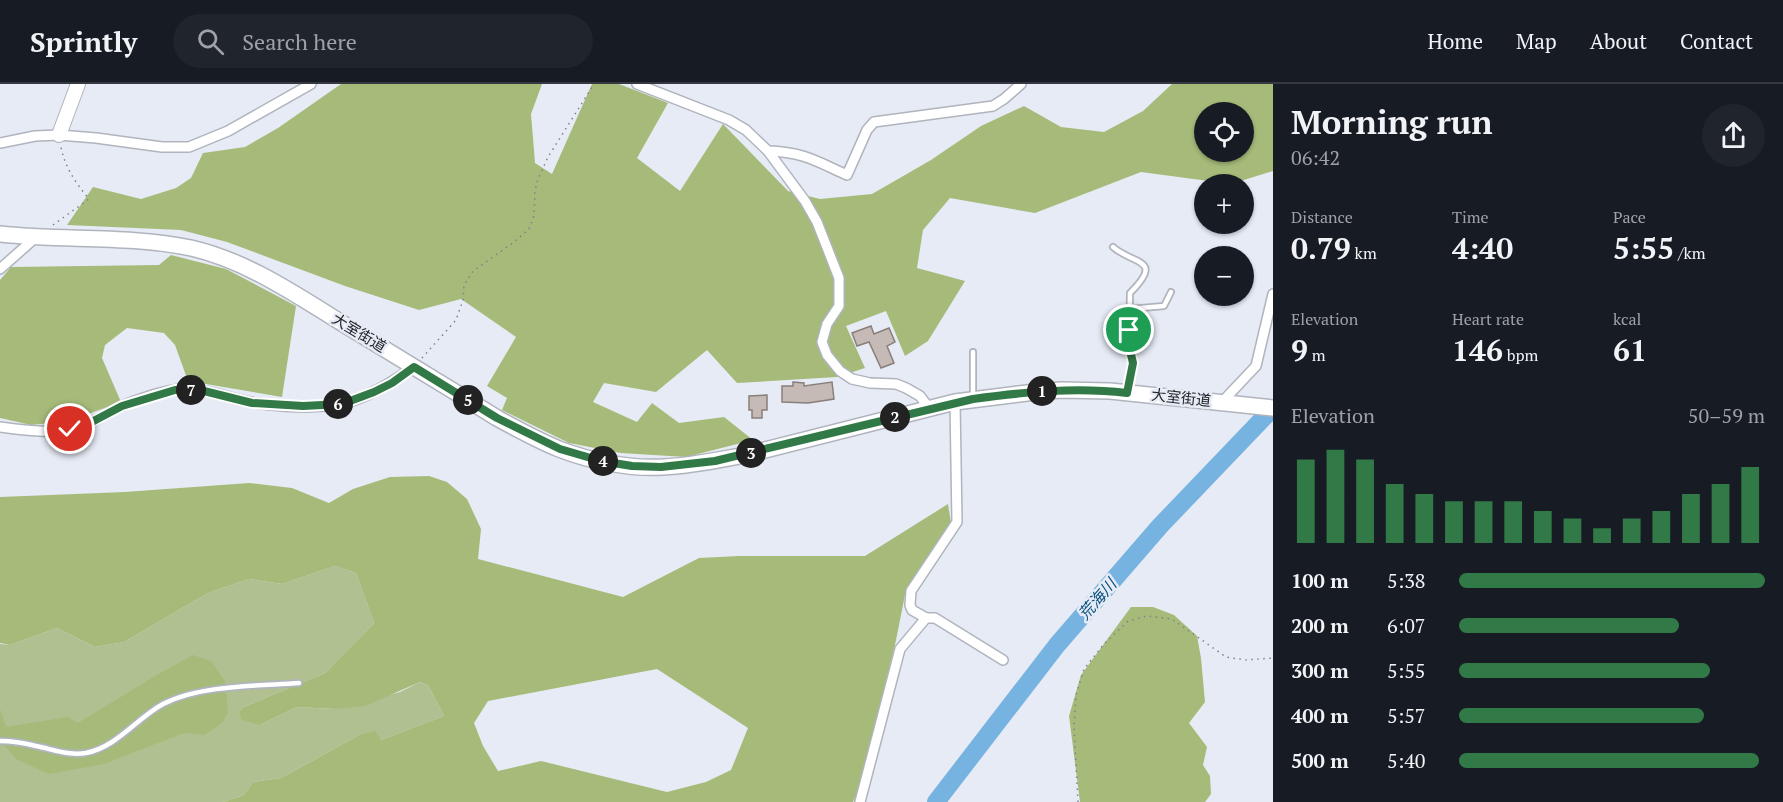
<!DOCTYPE html>
<meta charset="utf-8">
<style>
:root{--surface:#171b24;--page:#20242c;--text:#f1f3f6;--muted:#9ea1a6;--line:#363941;--accent:#317946}
body{margin:0;font-family:"PT Serif","Noto Sans JP",serif;background:var(--page);color:var(--text);height:100vh;display:flex;flex-direction:column;font-size:22px;white-space:nowrap}
*{box-sizing:border-box;margin:0}
p{font-size:20px;color:var(--muted)}
.icon{flex:none;width:33px;height:33px;fill:none;stroke:currentColor;stroke-width:2;stroke-linecap:round;stroke-linejoin:round}
.map{position:relative;flex:1;overflow:hidden}
.sheet{display:flex;flex-direction:column;background:var(--surface);width:510px}
.sheet>*{flex:none}
.buttons{position:absolute;left:1194px;top:18px;display:grid;gap:12px}
.buttons a{display:grid;place-items:center;width:60px;height:60px;border-radius:50%;background:var(--surface);box-shadow:0 2px 4px #0004;font-size:30px}
.pin{position:absolute;display:grid;place-items:center;width:51px;height:51px;color:#fff;margin:-26px;border:3px solid #fff;border-radius:50%;box-shadow:0 2px 6px #0007}
.km{position:absolute;width:30px;height:30px;margin:-15px;border-radius:50%;background:#222;color:#fff;font-size:16px;line-height:30px;text-align:center}
.round{display:grid;place-items:center;flex:none;width:63px;height:63px;border-radius:32px;background:var(--page)}
.head{display:flex;align-items:center;justify-content:space-between;height:102px;padding:0 18px}
h1{font-size:33px;font-weight:600;line-height:45px}
.stats{display:grid;grid-template-columns:repeat(3,1fr);gap:9px;height:102px;padding:6px 18px}
.stats div{display:grid;align-content:center}
.stats b{font-size:30px;font-weight:600}
.stats small{font-size:16px;font-weight:400}
.stats p{font-size:16px}
.chart{height:168px;padding:12px 18px}
.chart p{display:flex;justify-content:space-between}
.chart svg{width:100%;height:108px;margin-top:6px;stroke:var(--accent);stroke-width:6}
ul{padding:0 18px;list-style:none;font-size:20px}
li{display:grid;grid-template-columns:96px 72px 1fr;align-items:center;height:45px}
li i{height:15px;border-radius:8px;background:var(--accent)}
header{display:flex;align-items:center;gap:36px;box-sizing:border-box;height:84px;padding:0 30px;background:var(--surface);border-bottom:2px solid var(--line)}
header strong{font-size:28px}
nav{display:flex;gap:33px;margin-inline-start:auto;font-size:21px}
.search{width:420px;height:54px;background:var(--page);display:flex;align-items:center;gap:15px;box-sizing:border-box;padding:0 21px;border-radius:33px;color:var(--muted);font-size:22px}
main{display:flex;flex:1;min-height:0}
.map>svg:first-child{display:block}
.green{fill:#b0c091}
.forest{fill:#a6bb7a;fill-rule:evenodd}
.lines{fill:none;stroke-linecap:round;stroke-linejoin:round}
.river{stroke:#76b3e0;stroke-width:18}
.building{fill:#c5bab5;stroke:#897f7a;stroke-width:1.5}
.lane-casing{stroke:#afb4bd;stroke-width:8}
.street-casing{stroke:#afb4bd;stroke-width:12}
.secondary-casing{stroke:#afb4bd;stroke-width:16}
.primary-casing{stroke:#afb4bd;stroke-width:18}
.path{stroke:#7f8289;stroke-width:1.5;stroke-dasharray:1.5 4.5;stroke-linecap:butt}
.lane{stroke:#fff;stroke-width:4.5}
.street{stroke:#fff;stroke-width:9}
.secondary{stroke:#fff;stroke-width:14}
.primary{stroke:#fff;stroke-width:15}
.route-casing{stroke:#fff;stroke-width:12}
.route{stroke:#317946;stroke-width:8}
.labels{text-anchor:middle;stroke-width:5;stroke-linejoin:round;paint-order:stroke}
.street-label{font-size:15px;fill:#232528;stroke:#e6ebf5}
.water-label{font-size:16px;font-style:italic;fill:#0b5580;stroke:#e6ebf5}
</style>
<header>
<strong>Sprintly</strong>
<div class="search"><svg class="icon" aria-label="search" viewBox="0 0 24 24"><circle cx="10" cy="10" r="6"/><path d="M15 15l6 6"/></svg>Search here</div>
<nav><a>Home</a><a>Map</a><a>About</a><a>Contact</a></nav>
</header>
<main>
<div class="map">
<svg width="1273" height="718" viewBox="0 0 1273 718">
<rect width="100%" height="100%" fill="#e6ebf5"/>
<path class="green" d="M335 482 356 489 374 539 325 589 244 623 260 641 297 623 335 625 400 608 420 598 428 601 444 632 381 656 359 651 281 694 253 698 244 711 223 718H0V560L10 561 57 544 95 563 124 558 208 509 249 495 282 500Z"/>
<g class="forest">
<path d="M341 0H542L531 30 535 79 552 90 592 0H619L668 19 637 74 680 107 723 40 788 107 820 115 872 110 931 76 981 42 1024 22 1061 43 1104 48 1143 27 1172 0H1273V87L1231 100 1141 88 1035 129 950 114 923 146 917 184 965 197 928 257 905 272 886 227 846 242 865 284 837 293 737 299 707 266 656 308 604 299 593 318 637 338 652 319 679 339 724 333 753 356 686 373 621 369 569 359 502 326 507 314 487 302 516 253 461 215 419 226 345 202 227 158 181 146 67 141 93 103 141 115 176 104 191 94 203 69 245 63 278 44ZM1204 28H1244V68H1204Z"/>
<path d="M171 171 226 185 296 222 282 313 188 297 175 261 164 249 127 244 105 261 102 274 121 318 69 337 31 341 0 334V196L11 183 159 181Z"/>
<path d="M429 392 447 398 467 415 481 445 478 475 623 513 699 474 739 472H865L948 420 951 439 905 511 895 561 858 708 853 718H223L244 711 253 698 281 694 359 651 375 647 381 656 444 632 428 601 420 598 365 622 335 625 297 623 260 641 242 636 239 628 244 623 325 589 374 539 356 489 335 482 282 500 249 495 208 509 124 558 95 563 57 544 10 561 0 559V413L125 408 249 399 292 404 329 419 353 405 390 393ZM657 585 748 644 731 686 706 698 667 708 541 677 498 687 483 662 474 639 488 617Z"/>
<path d="M1131 523H1153L1174 531 1197 552 1201 574 1205 618 1189 639 1207 663 1203 681 1210 692 1211 710 1205 718H1080L1069 632 1081 591Z"/>
<path d="M193 571 211 577 225 597 228 628 223 638 205 651 184 649 104 680 49 690 16 675 4 661 0 662V625L6 643 68 633 78 639 155 592Z"/>
</g>
<g class="lines">
<path class="river" d="M936 718 1057 561 1160 442 1273 324"/>
</g>
<g class="building">
<path d="M871 242 874 250 889 244 895 258 887 262 894 279 881 284 869 258 857 262 852 249Z"/>
<path d="M793 298 804 299V302L832 298 834 315 808 319 782 318V302H793Z"/>
<path d="M767 311V326H762V334H752V326H749V312Z"/>
</g>
<g class="lines">
<g class="lane-casing">
<g id="lane">
<path d="M1113 163C1133 181 1165 174 1130 209L1129 262 1133 279 1128 306"/>
<path d="M1130 225 1164 222 1171 208"/>
<path d="M973 268V312"/>
<path d="M0 657C13 657 24 659 36 662 52 665 69 672 86 669 117 663 137 634 163 620 200 601 257 602 299 599"/>
</g>
</g>
<g class="street-casing">
<g id="street">
<path d="M637 0 729 36 746 46 768 67 805 117 817 138 839 194V222L827 240 822 258 827 271 840 287 852 295 870 299 896 300 906 304 920 312 929 324"/>
<path d="M0 59 35 52 59 51 96 54 162 63H189L228 47 311 0"/>
<path d="M768 67C803 68 816 77 847 91L867 46 874 38 993 22 1004 15 1021 0"/>
<path d="M0 185 35 154"/>
<path d="M1222 318 1256 282 1273 210"/>
<path d="M0 343C28 347 58 351 86 341 98 336 109 327 122 322 136 316 160 308 174 306 200 301 226 314 250 318 275 323 317 325 341 320 368 314 392 298 414 283"/>
<path d="M926 534 912 526 910 521 911 507 957 438 955 318"/>
<path d="M860 718 900 565 926 534H935L1003 576"/>
</g>
</g>
<g class="secondary-casing">
<path id="secondary" d="M59 51 78 0"/>
</g>
<g class="primary-casing">
<path id="primary" d="M0 150C64 157 128 151 191 164 244 176 292 208 337 236 391 269 444 301 497 334 517 345 537 356 559 365 590 377 629 385 663 383 691 382 718 376 745 371L955 318 1035 308 1061 306 1110 307 1273 324"/>
</g>
<g class="path">
<path d="M53 141 89 115C76 99 65 84 61 63"/>
<path d="M422 274 456 236 463 216 464 201 473 187 514 158 529 145 534 132 535 107 538 95 548 73 594 0"/>
<path d="M1078 718 1074 643 1076 611 1084 585 1104 560 1128 537 1147 532 1172 535 1226 573 1245 576 1273 574"/>
</g>
<use href="#lane" class="lane"/>
<use href="#street" class="street"/>
<use href="#secondary" class="secondary"/>
<use href="#primary" class="primary"/>
</g>
<g class="lines">
<g class="route-casing">
<path id="route" d="M70 345 86 341 122 322 175 306H200L252 319 303 322 342 320 374 308 392 299 414 283 497 334 560 365 601 377 632 382 661 383 715 377 973 315C1024 308 1076 303 1127 309L1133 279 1129 262V246"/>
</g>
<use href="#route" class="route"/>
</g>
<g class="labels">
<g class="street-label">
<text transform="translate(359 249) rotate(31)" y="5">大室街道</text>
<text transform="translate(1181 314) rotate(6)" y="5">大室街道</text>
</g>
<g class="water-label">
<text transform="translate(1097 515) rotate(-49)" y="6">荒海川</text>
</g>
</g>
</svg>
<div class="buttons">
<a><svg class="icon" aria-label="locate" viewBox="0 0 24 24"><circle cx="12" cy="12" r="6"/><path d="M12 2v4M12 18v4M2 12h4M18 12h4"/></svg></a>
<a>+</a>
<a>−</a>
</div>
<div class="pin" style="left:1129px;top:246px;background:#1e9e55"><svg class="icon" aria-label="arrive" viewBox="0 0 24 24"><path d="M6 21V4h12l-3 4 3 4H6"/></svg></div>
<div class="pin" style="left:70px;top:345px;background:#d93025"><svg class="icon" aria-label="check" viewBox="0 0 24 24"><path d="M5 12l5 5 9-10"/></svg></div>
<b class="km" style="left:1042px;top:307px">1</b>
<b class="km" style="left:895px;top:333px">2</b>
<b class="km" style="left:751px;top:369px">3</b>
<b class="km" style="left:603px;top:377px">4</b>
<b class="km" style="left:468px;top:316px">5</b>
<b class="km" style="left:338px;top:320px">6</b>
<b class="km" style="left:191px;top:306px">7</b>
</div>
<section class="sheet">
<div class="head"><div><h1>Morning run</h1><p>06:42</p></div><a class="round"><svg class="icon" aria-label="share" viewBox="0 0 24 24"><path d="M12 15V3M7 8l5-5 5 5M5 13v7h14v-7"/></svg></a></div>
<div class="stats">
<div><p>Distance</p><b>0.79<small> km</small></b></div>
<div><p>Time</p><b>4:40</b></div>
<div><p>Pace</p><b>5:55<small> /km</small></b></div>
</div>
<div class="stats">
<div><p>Elevation</p><b>9<small> m</small></b></div>
<div><p>Heart rate</p><b>146<small> bpm</small></b></div>
<div><p>kcal</p><b>61</b></div>
</div>
<div class="chart"><p><span>Elevation</span>50–59 m</p>
<svg viewBox="0 0 160 44" preserveAspectRatio="none"><path d="M5 44V10M15 44V6M25 44V10M35 44V20M45 44V24M55 44V27M65 44V27M75 44V27M85 44V31M95 44V34M105 44V38M115 44V34M125 44V31M135 44V24M145 44V20M155 44V13"/></svg>
</div>
<ul>
<li><b>100 m</b>5:38<i style="width:100%"></i></li>
<li><b>200 m</b>6:07<i style="width:72%"></i></li>
<li><b>300 m</b>5:55<i style="width:82%"></i></li>
<li><b>400 m</b>5:57<i style="width:80%"></i></li>
<li><b>500 m</b>5:40<i style="width:98%"></i></li>
</ul>
</section>
</main>
